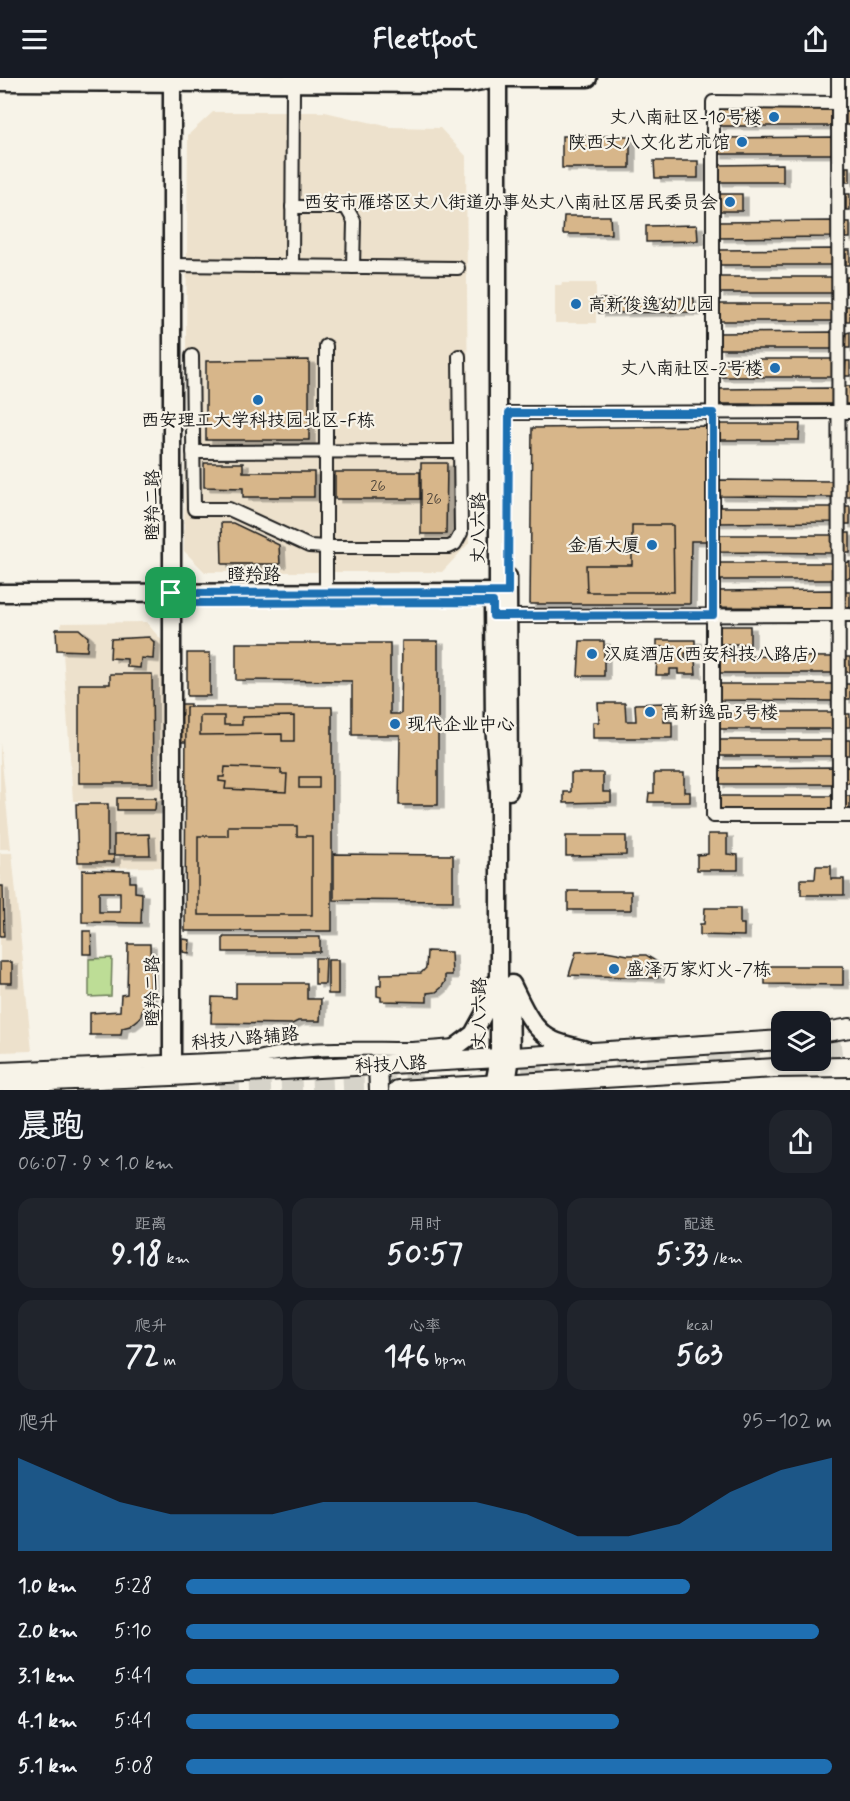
<!DOCTYPE html>
<html lang="zh">
<meta charset="utf-8">
<style>
:root{--surface:#171b24;--page:#20242c;--text:#f1f3f6;--muted:#9ea1a6;--accent:#1f6fb2}
body{margin:0;font-family:Mynerve,"LXGW WenKai TC",sans-serif;background:var(--page);color:var(--text);height:100vh;display:flex;flex-direction:column;font-size:22px;white-space:nowrap}
*{box-sizing:border-box;margin:0}
p{font-size:20px;color:var(--muted)}
.icon{flex:none;width:33px;height:33px;fill:none;stroke:currentColor;stroke-width:2;stroke-linecap:round;stroke-linejoin:round}
.map{position:relative;height:1012px;overflow:hidden}
.panel{display:flex;flex-direction:column;background:var(--surface);flex:1}
.panel>*{flex:none}
.tools{position:absolute;left:771px;top:933px;display:grid;gap:12px}
.tools a{display:grid;place-items:center;width:60px;height:60px;border-radius:12px;background:var(--surface);box-shadow:0 3px 9px #0003;font-size:30px}
.pin{position:absolute;display:grid;place-items:center;width:51px;height:51px;color:#fff;margin:-26px;border-radius:12px;box-shadow:0 3px 9px #0006}
.round{display:grid;place-items:center;flex:none;width:63px;height:63px;border-radius:18px;background:var(--page)}
.summary{display:flex;align-items:center;justify-content:space-between;height:102px;padding:0 18px}
h1{font-size:33px;font-weight:700;line-height:45px}
.figures{display:grid;grid-template-columns:repeat(3,1fr);gap:9px;height:102px;padding:6px 18px}
.figures div{display:grid;align-content:center;border-radius:15px;background:var(--page);text-align:center}
.figures b{font-size:30px;font-weight:700}
.figures small{font-size:16px;font-weight:400}
.figures p{font-size:16px}
.chart{height:168px;padding:12px 18px}
.chart p{display:flex;justify-content:space-between}
.chart svg{width:100%;height:108px;margin-top:6px;fill:var(--accent);opacity:.7}
ul{padding:0 18px;list-style:none;font-size:20px}
li{display:grid;grid-template-columns:96px 72px 1fr;align-items:center;height:45px}
li i{height:15px;border-radius:8px;background:var(--accent)}
header{display:flex;justify-content:space-between;align-items:center;height:78px;padding:0 18px;background:var(--surface);font-size:27px;font-weight:700}
.map>svg:first-child{display:block}
.built{fill:#ede1cc}
.green{fill:#bddd96;stroke:#6c7c59;stroke-width:1.5}
.building{fill:#d7b68a;stroke:#1c1c1c;stroke-width:1.5;fill-rule:evenodd;filter:url(#shadow)}
.lines{fill:none;stroke-linecap:round;stroke-linejoin:round}
.highway-tunnel{stroke:#d6d3c9;stroke-width:21;stroke-dasharray:21 10;stroke-linecap:butt}
.street-casing{stroke:#1c1c1c;stroke-width:16}
.secondary-casing{stroke:#1c1c1c;stroke-width:21}
.primary-casing{stroke:#1c1c1c;stroke-width:22}
.street{stroke:#f7f3e8;stroke-width:12}
.secondary{stroke:#f7f3e8;stroke-width:16}
.primary{stroke:#f7f3e8;stroke-width:18}
.route-casing{stroke:#fff;stroke-width:12}
.route{stroke:#1f6fb2;stroke-width:8}
.poi-dot{fill:#1f6fb2;stroke:#f7f3e8;stroke-width:2}
.labels{text-anchor:middle;stroke-width:4.5;stroke-linejoin:round;paint-order:stroke}
.number-label{font-size:15px;fill:#4b4238}
.poi-label{font-size:18px;fill:#1c1c1c;stroke:#f7f3e8;text-anchor:end}
.street-label{font-size:18px;fill:#1c1c1c;stroke:#f7f3e8}
</style>
<header><svg class="icon" aria-label="menu" viewBox="0 0 24 24"><path d="M4 6h16M4 12h16M4 18h16"/></svg>Fleetfoot<svg class="icon" aria-label="share" viewBox="0 0 24 24"><path d="M12 15V3M7 8l5-5 5 5M5 13v7h14v-7"/></svg></header>
<div class="map">
<svg width="850" height="1012" viewBox="0 0 850 1012">
<defs>
<filter id="shadow"><feDropShadow dx="6" dy="3.5" stdDeviation="0" flood-color="#0004"/></filter>
</defs>
<rect width="100%" height="100%" fill="#f7f3e8"/>
<filter id="ink" filterUnits="userSpaceOnUse"><feTurbulence type="fractalNoise" baseFrequency=".0167" numOctaves="2"/><feDisplacementMap in="SourceGraphic" scale="12" xChannelSelector="R" yChannelSelector="G"/><feConvolveMatrix kernelMatrix="1 2 1 2 8 2 1 2 1" color-interpolation-filters="sRGB"/></filter>
<g filter="url(#ink)">
<g class="built">
<path d="M213 34H325L390 49 440 50 466 78 469 465 442 494H205L184 473 188 57Z"/>
<path d="M562 205H596V245H555V207H561Z"/>
<path d="M146 544 163 564 162 724H160L161 789 79 790 78 725 93 724 73 723 61 545Z"/>
<path d="M0 665 11 771H0Z"/>
<path d="M0 775H12L32 973 0 974Z"/>
</g>
<path class="green" d="M112 880 111 918 89 919V881Z"/>
<g class="building">
<path d="M832 30V48H717V31Z"/>
<rect x="846" y="33" width="4" height="14"/>
<rect x="562" y="58" width="68" height="32"/>
<path d="M832 59V76H717V60Z"/>
<path d="M654 83H698V100H655Z"/>
<path d="M783 86V104H717V87Z"/>
<rect x="846" y="89" width="4" height="15"/>
<rect x="718" y="116" width="24" height="17"/>
<rect x="846" y="116" width="4" height="16"/>
<path d="M564 138H610L611 156H563Z"/>
<path d="M833 143V159L718 160 719 144Z"/>
<rect x="845" y="144" width="5" height="16"/>
<path d="M697 147 698 163 646 164V148Z"/>
<path d="M833 171V187H718V172Z"/>
<rect x="846" y="172" width="4" height="15"/>
<rect x="718" y="199" width="114" height="16"/>
<rect x="846" y="199" width="4" height="16"/>
<path d="M694 220V234L599 235V221Z"/>
<path d="M718 226H832L833 243H718Z"/>
<rect x="846" y="228" width="4" height="15"/>
<path d="M833 254V271H718V255Z"/>
<path d="M850 254V270H845L846 255Z"/>
<rect x="718" y="281" width="115" height="18"/>
<path d="M309 282V362H206V283Z"/>
<path d="M846 283H850V298H845Z"/>
<rect x="845" y="308" width="5" height="18"/>
<path d="M833 310V326H718V311Z"/>
<path d="M716 346H800L799 362H717Z"/>
<path d="M706 348V463H691L690 526H530L532 350Z"/>
<path d="M204 385H243V394H314V419H243V410L204 409Z"/>
<path d="M421 385H447L446 456H421Z"/>
<rect x="335" y="394" width="85" height="27"/>
<path d="M845 401H850V418H844Z"/>
<path d="M718 402 833 403 834 419 718 418Z"/>
<rect x="844" y="428" width="6" height="18"/>
<path d="M716 429H832L833 444 716 445Z"/>
<path d="M221 445H233L279 467 280 486H222Z"/>
<path d="M632 447H673L674 514H587L586 487H632Z"/>
<rect x="844" y="455" width="6" height="20"/>
<path d="M717 457H833L834 475 717 474Z"/>
<path d="M850 484V500H844V485Z"/>
<path d="M717 485H832V502H716Z"/>
<path d="M832 512V530L716 529V513Z"/>
<rect x="844" y="514" width="6" height="15"/>
<rect x="716" y="548" width="34" height="18"/>
<path d="M56 551H79L88 559 87 573 57 572Z"/>
<path d="M149 559 154 564 153 581 141 580 140 590 127 589V581L110 580 111 561Z"/>
<path d="M657 562H695V575H685V582H695L696 596H678V591H670V597H656L657 582 664 583V569H657Z"/>
<path d="M402 563H438V727H399L400 657H352V603L236 602V565H390V636H401Z"/>
<path d="M580 563H604V598H578Z"/>
<rect x="187" y="575" width="23" height="43"/>
<path d="M717 578 834 579V595H717Z"/>
<rect x="845" y="579" width="5" height="15"/>
<path d="M110 596H152L153 705H79V606H110Z"/>
<path d="M717 606H833V623L717 622Z"/>
<path d="M845 606H850V621H844Z"/>
<path d="M598 625H625L626 643H636L635 626 664 625V644H672V660H593V644H599Z"/>
<path d="M181 626H190L189 664H180Z"/>
<path d="M186 629H332V853H185Z"/>
<path d="M717 634H834V651H718Z"/>
<rect x="844" y="636" width="6" height="13"/>
<path d="M200 638H224V647H242V639L294 638V663H282V656L200 657Z"/>
<path d="M718 662H834L833 678H718Z"/>
<rect x="844" y="662" width="6" height="15"/>
<path d="M225 689 281 691V696H287L286 714 225 711 226 704 219 703V699H224Z"/>
<path d="M834 689V706H718V690Z"/>
<rect x="844" y="689" width="6" height="16"/>
<path d="M571 695H603V714H611V724L564 725V714H571Z"/>
<path d="M654 695H684V714H690V724H648L649 715H654Z"/>
<rect x="299" y="699" width="20" height="11"/>
<path d="M717 718H834V734H718Z"/>
<rect x="844" y="718" width="6" height="15"/>
<path d="M117 720H156L155 732H117Z"/>
<path d="M76 726H108V777H114V757L149 756 150 777H114V784H78Z"/>
<path d="M228 748H297V758H312V837H198V758H228Z"/>
<path d="M708 756H727V776L738 777V792H697V777L708 776Z"/>
<path d="M566 758H626V777L566 778Z"/>
<path d="M334 776 453 777V823L334 822Z"/>
<path d="M816 788H831V801H844V817H801V801H815Z"/>
<path d="M82 792 130 793V804H135V814L142 815 141 845 82 844ZM99 814H120V834H99Z"/>
<path d="M0 808H3L4 858H0Z"/>
<rect x="568" y="813" width="63" height="19"/>
<path d="M705 830H740V846H744V858L700 857V846H704Z"/>
<path d="M83 853H91L92 876H83Z"/>
<rect x="223" y="859" width="97" height="15"/>
<path d="M183 861 190 862 189 875 183 874Z"/>
<path d="M128 866H150L151 927H144L140 940 130 948 122 950 121 957H90V935L120 933 121 917 127 916Z"/>
<path d="M427 873 451 874 452 897H445V904L441 910 436 914 427 915V924L381 923V919L377 918V908L381 907V896L421 895 426 890Z"/>
<path d="M606 873 628 877H646L658 885V900L569 897 576 874Z"/>
<path d="M315 880H326L325 906H315Z"/>
<rect x="328" y="882" width="10" height="34"/>
<rect x="0" y="884" width="12" height="21"/>
<path d="M765 888H843V907L765 906Z"/>
<path d="M236 905H307V921H321L320 943H298L292 946 211 945 212 919 236 920Z"/>
</g>
<g class="lines">
<g class="highway-tunnel">
<path d="M820 969 850 965"/>
<path d="M491 989 782 975"/>
<path d="M219 1012 422 1003"/>
</g>
<g class="street-casing">
<g id="street">
<path d="M838 0 839 738"/>
<path d="M838 25 713 24V738H850"/>
<path d="M292 129H346L354 143 353 189"/>
<path d="M172 187 458 190"/>
<path d="M292 188 293 11"/>
<path d="M326 268V515"/>
<path d="M192 278 194 431H229L309 468 326 469H449L455 466 461 455 459 278"/>
<path d="M509 335 850 334"/>
<path d="M193 374 460 373"/>
<path d="M500 538 850 537"/>
<path d="M0 991 258 980C305 968 356 971 405 971 422 971 439 969 456 968"/>
</g>
</g>
<g class="secondary-casing">
<g id="secondary">
<path d="M0 4 466 6 498 0H588"/>
<path d="M508 499 509 713"/>
<path d="M0 515 507 514"/>
<path d="M512 906C522 926 531 951 553 962 564 967 577 969 589 973"/>
<path d="M437 983 473 956 484 936 494 906"/>
<path d="M172 998V0"/>
<path d="M493 1012 499 980V714L494 646 493 524 498 514V0"/>
<path d="M506 1012 511 979 510 913"/>
</g>
</g>
<g class="primary-casing">
<g id="primary">
<path d="M820 955 850 950"/>
<path d="M378 986 379 1012"/>
<path d="M0 1005 172 998 499 980 782 962"/>
<path d="M398 1012 775 990 850 989"/>
</g>
</g>
<use href="#street" class="street"/>
<use href="#secondary" class="secondary"/>
<use href="#primary" class="primary"/>
</g>
</g>
<g class="lines" filter="url(#ink)">
<g class="route-casing">
<path id="route" d="M509 335H713V537L493 538V524L171 525V515L508 514Z"/>
</g>
<use href="#route" class="route"/>
</g>
<g class="poi-dot">
<circle cx="774" cy="39" r="6"/>
<circle cx="742" cy="64" r="6"/>
<circle cx="730" cy="124" r="6"/>
<circle cx="576" cy="226" r="6"/>
<circle cx="775" cy="290" r="6"/>
<circle cx="258" cy="322" r="6"/>
<circle cx="652" cy="467" r="6"/>
<circle cx="592" cy="576" r="6"/>
<circle cx="650" cy="634" r="6"/>
<circle cx="395" cy="646" r="6"/>
<circle cx="614" cy="891" r="6"/>
</g>
<g class="labels">
<g class="number-label">
<text x="378" y="413">26</text>
<text x="434" y="426">26</text>
</g>
<g class="poi-label">
<text x="762" y="45">丈八南社区-10号楼</text>
<text x="730" y="70">陕西丈八文化艺术馆</text>
<text x="718" y="130">西安市雁塔区丈八街道办事处丈八南社区居民委员会</text>
<text x="588" y="232" text-anchor="start">高新俊逸幼儿园</text>
<text x="763" y="296">丈八南社区-2号楼</text>
<text x="258" y="348" text-anchor="middle">西安理工大学科技园北区-F栋</text>
<text x="640" y="473">金盾大厦</text>
<text x="604" y="582" text-anchor="start">汉庭酒店(西安科技八路店)</text>
<text x="662" y="640" text-anchor="start">高新逸品3号楼</text>
<text x="407" y="652" text-anchor="start">现代企业中心</text>
<text x="626" y="897" text-anchor="start">盛泽万家灯火-7栋</text>
</g>
<g class="street-label">
<text transform="translate(152 427) rotate(-90)" y="6">瞪羚二路</text>
<text transform="translate(478 450) rotate(-90)" y="6">丈八六路</text>
<text x="254" y="502">瞪羚路</text>
<text transform="translate(152 913) rotate(-90)" y="6">瞪羚二路</text>
<text transform="translate(479 935) rotate(-90)" y="6">丈八六路</text>
<text transform="translate(245 960) rotate(-5)" y="6">科技八路辅路</text>
<text transform="translate(391 986) rotate(-3)" y="6">科技八路</text>
</g>
</g>
</svg>
<div class="tools">
<a><svg class="icon" aria-label="layers" viewBox="0 0 24 24"><path d="M12 4l9 5-9 5-9-5zM3 14l9 5 9-5"/></svg></a>
</div>
<div class="pin" style="left:171px;top:515px;background:#1e9e55"><svg class="icon" aria-label="arrive" viewBox="0 0 24 24"><path d="M6 21V4h12l-3 4 3 4H6"/></svg></div>
</div>
<section class="panel">
<div class="summary"><div><h1>晨跑</h1><p>06:07 · 9 × 1.0 km</p></div><a class="round"><svg class="icon" aria-label="share" viewBox="0 0 24 24"><path d="M12 15V3M7 8l5-5 5 5M5 13v7h14v-7"/></svg></a></div>
<div class="figures">
<div><p>距离</p><b>9.18<small> km</small></b></div>
<div><p>用时</p><b>50:57</b></div>
<div><p>配速</p><b>5:33<small> /km</small></b></div>
</div>
<div class="figures">
<div><p>爬升</p><b>72<small> m</small></b></div>
<div><p>心率</p><b>146<small> bpm</small></b></div>
<div><p>kcal</p><b>563</b></div>
</div>
<div class="chart"><p><span>爬升</span>95–102 m</p>
<svg viewBox="0 0 160 44" preserveAspectRatio="none"><path d="M0 44V6L10 15L20 24L30 29L40 29L50 29L60 24L70 24L80 24L90 24L100 29L110 38L120 38L130 33L140 20L150 11L160 6V44z"/></svg>
</div>
<ul>
<li><b>1.0 km</b>5:28<i style="width:78%"></i></li>
<li><b>2.0 km</b>5:10<i style="width:98%"></i></li>
<li><b>3.1 km</b>5:41<i style="width:67%"></i></li>
<li><b>4.1 km</b>5:41<i style="width:67%"></i></li>
<li><b>5.1 km</b>5:08<i style="width:100%"></i></li>
</ul>
</section>
